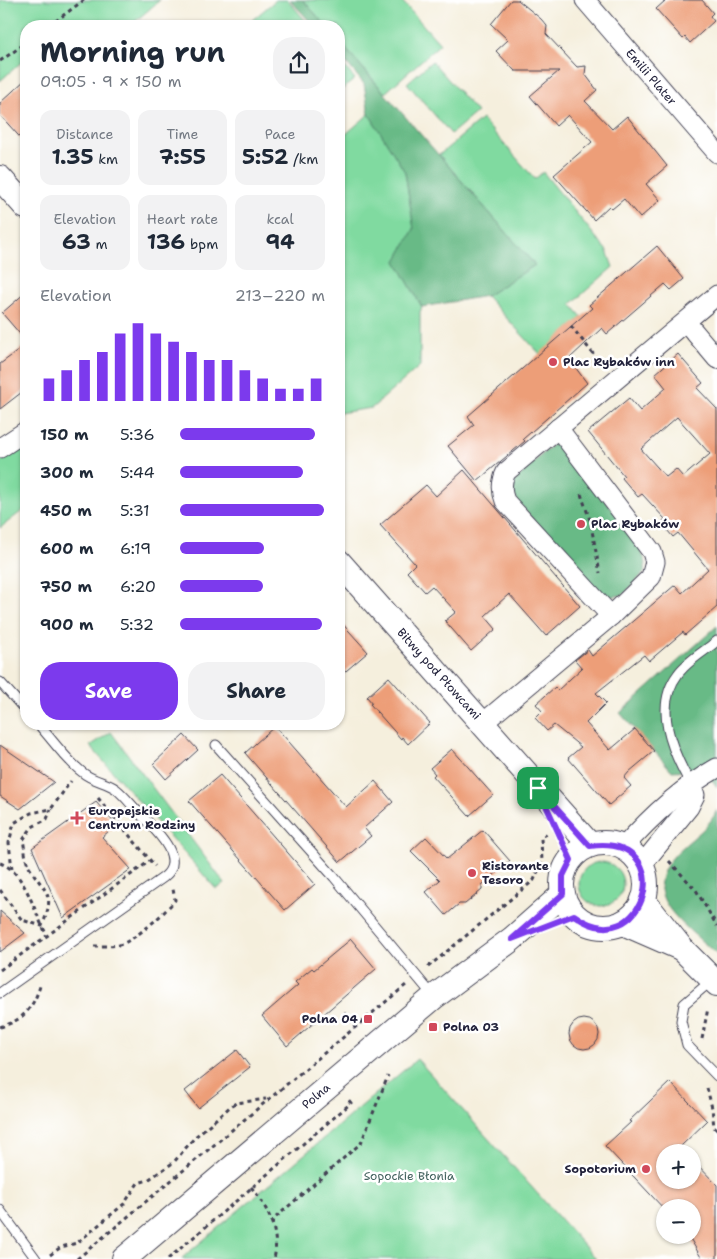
<!DOCTYPE html>
<meta charset="utf-8">
<style>
:root{--surface:#fff;--page:#f2f2f3;--text:#1f2937;--muted:#747a83;--accent:#7c3aed}
body{margin:0;font-family:"Shantell Sans",sans-serif;background:var(--page);color:var(--text);height:100vh;display:flex;flex-direction:column;font-size:19px;white-space:nowrap}
*{box-sizing:border-box;margin:0}
p{font-size:16px;color:var(--muted)}
.icon{flex:none;width:28px;height:28px;fill:none;stroke:currentColor;stroke-width:2;stroke-linecap:round;stroke-linejoin:round}
.map{position:relative;flex:1;overflow:hidden}
.panel{position:absolute;left:20px;top:20px;width:325px;height:710px;display:flex;flex-direction:column;background:var(--surface);border-radius:20px;box-shadow:0 1px 4px #0004}
.panel>*{flex:none}
.tools{position:absolute;left:656px;top:1144px;display:grid;gap:10px}
.tools a{display:grid;place-items:center;width:45px;height:45px;border-radius:50%;background:var(--surface);box-shadow:0 1px 4px #0004;font-size:25px}
.pin{position:absolute;display:grid;place-items:center;width:42px;height:42px;color:#fff;margin:-21px;border-radius:10px;box-shadow:0 2px 8px #0006}
.round{display:grid;place-items:center;flex:none;width:52px;height:52px;border-radius:20px;background:var(--page)}
.overview{display:flex;align-items:center;justify-content:space-between;height:85px;padding:0 20px}
h1{font-size:28px;font-weight:700;line-height:38px}
.stats{display:grid;grid-template-columns:repeat(3,1fr);gap:8px;height:85px;padding:5px 20px}
.stats div{display:grid;align-content:center;border-radius:12px;background:var(--page);text-align:center}
.stats b{font-size:21px;font-weight:700}
.stats small{font-size:14px;font-weight:400}
.stats p{font-size:14px}
.chart{height:140px;padding:10px 20px}
.chart p{display:flex;justify-content:space-between}
.chart svg{width:100%;height:90px;margin-top:5px;stroke:var(--accent);stroke-width:6}
.button{display:flex;gap:10px;margin-top:auto;padding:10px 20px}
.button a{flex:1;height:58px;border-radius:20px;background:var(--accent);color:#fff;font-size:20px;font-weight:700;line-height:58px;text-align:center}
.button a+a{background:var(--page);color:var(--text)}
ul{padding:0 20px;list-style:none;font-size:16px}
li{display:grid;grid-template-columns:80px 60px 1fr;align-items:center;height:38px}
li i{height:12px;border-radius:6px;background:var(--accent)}
.map>svg:first-child{display:block}
.green{fill:#80daa0;stroke:#517e6e}
.forest{fill:#68ba86;stroke:#456e60}
.building{fill:#ed9e78;fill-rule:evenodd}
.lines{fill:none;stroke-linecap:round;stroke-linejoin:round}
.service-casing{stroke:#424153;stroke-width:11}
.minor-casing{stroke:#424153;stroke-width:21}
.tertiary-casing{stroke:#424153;stroke-width:26}
.path{stroke:#424153;stroke-width:3;stroke-dasharray:4 4;stroke-linecap:butt}
.service{stroke:#fff;stroke-width:9}
.minor{stroke:#fff;stroke-width:19}
.tertiary{stroke:#fff;stroke-width:24}
.route-casing{stroke:#fff;stroke-width:10}
.route{stroke:#7c3aed;stroke-width:6}
.poi-dot{fill:#d1495b;stroke:#fff;stroke-width:2}
.labels{text-anchor:middle;stroke-width:5;stroke-linejoin:round;paint-order:stroke}
.street-label{font-size:12px;fill:#22223b;stroke:#fff}
.poi-label{font-size:12px;font-weight:bold;fill:#22223b;stroke:#fff;text-anchor:start}
.park-label{font-size:12px;fill:#43625e;stroke:#fff}
</style>
<div class="map">
<svg width="717" height="1259" viewBox="0 0 717 1259">
<rect width="100%" height="100%" fill="#fff"/>
<filter id="ink" filterUnits="userSpaceOnUse"><feTurbulence type="fractalNoise" baseFrequency=".02" numOctaves="2"/><feDisplacementMap in="SourceGraphic" scale="10" xChannelSelector="R" yChannelSelector="G"/><feConvolveMatrix kernelMatrix="1 2 1 2 8 2 1 2 1" color-interpolation-filters="sRGB"/></filter>
<filter id="wash" filterUnits="userSpaceOnUse"><feTurbulence type="fractalNoise" baseFrequency=".0096" numOctaves="4" result="noise"/><feDisplacementMap in="SourceGraphic" scale="20" xChannelSelector="R" yChannelSelector="G"/><feGaussianBlur stdDeviation="1.12" result="paint"/><feColorMatrix in="noise" values="0 0 0 0 0 0 0 0 0 0 0 0 0 0 0 0 0 1.4 0 .05"/><feComposite in="paint" operator="in"/></filter>
<g filter="url(#wash)">
<rect width="100%" height="100%" fill="#f5efdd"/>
<g class="green">
<path d="M0 0H160L130 26H26V58L0 81Z"/>
<path d="M276 0H288L310 26H245Z"/>
<path d="M303 0H401L440 44 385 93 339 41V26H326Z"/>
<path d="M339 60 355 79 339 92Z"/>
<path d="M432 61 477 112 451 134 407 83Z"/>
<path d="M369 114 405 172 414 229 396 261 422 307 420 312V366L372 408 339 413V140Z"/>
<path d="M482 119 535 179 543 172 607 251 613 267 571 304 582 317 540 354 486 296 535 265 439 155Z"/>
<path d="M26 446V508L0 528V461Z"/>
<path d="M111 732 225 884 216 889 90 746Z"/>
<circle cx="601" cy="884" r="22"/>
<path d="M417 1059 596 1259H181Z"/>
</g>
<g class="forest">
<path d="M290 0H303L326 26H314Z"/>
<path d="M339 41 535 265 486 296 422 307 396 261 414 229 405 172 369 114 364 84 339 54Z"/>
<path d="M553 444H560L636 539 646 563 644 573 623 595 609 597 592 586 524 510 514 496 513 484 518 477Z"/>
<path d="M717 626V787C705 769 692 770 672 771L620 713Z"/>
<path d="M717 810V955C682 921 630 893 684 846 696 835 710 826 717 810Z"/>
</g>
<g id="blocks">
<g class="building">
<path d="M511 0H518L541 19 547 26 546 34 577 67 586 66 585 74 597 90 585 101 612 129 627 116 667 166 646 184 660 200 640 218 624 199 612 209 609 206 594 220 554 175 592 142 568 115 556 126 530 96 559 71H515L496 51 508 40 491 24Z"/>
<path d="M666 0H702L713 13 710 16 714 21 690 43 685 37 683 39 656 9Z"/>
<path d="M26 79V144L0 115V103Z"/>
<path d="M657 246 684 279 671 290 665 284 607 334 602 328 569 359 587 383 523 439 525 441 477 481 448 446 474 425 468 416 592 308 589 305Z"/>
<path d="M26 292V341L2 313Z"/>
<path d="M26 345V389L0 409V364Z"/>
<path d="M678 354 703 383 697 388 717 409V607L685 635 683 632 649 661 644 655 596 693 606 703 586 723 610 750 635 729 654 751 629 772 624 778 631 786 609 805 568 758 581 747 554 725 547 731 535 718 542 711 536 704 555 687 558 690 582 668 575 660 588 650 592 656 675 585 682 593 708 569 678 533 673 537 661 523 665 519 642 494 638 497 622 478 624 476 588 432 629 398 640 411 666 388 655 374ZM677 417 710 454 683 477 676 469 666 477 641 449Z"/>
<path d="M464 470 580 606 546 636 509 594 485 616 496 629 471 651 445 621 456 612 432 586 425 592 407 572 415 564 380 525 426 485 436 496Z"/>
<path d="M339 620 368 652 339 677Z"/>
<path d="M389 677 430 723 408 744 402 737 401 739 370 704 372 703 367 697Z"/>
<path d="M275 726 346 807 375 781 393 802 364 828 371 836 340 862 245 753Z"/>
<path d="M184 735 198 750 166 779 153 764Z"/>
<path d="M0 745 54 782 20 809 0 796Z"/>
<path d="M452 749 493 795 469 816 433 776 435 774 430 768Z"/>
<path d="M220 775 315 884 285 910 189 801Z"/>
<path d="M96 802 116 825 102 837 131 869 63 918 32 848Z"/>
<path d="M483 830 510 861 482 885V890L465 904H459L446 915 426 892 440 880 411 851 426 837 447 859Z"/>
<path d="M0 911 25 933 0 952Z"/>
<path d="M351 939 376 969 287 1046 262 1016 298 985 295 982 312 968 314 970Z"/>
<circle cx="584" cy="1034" r="15"/>
<path d="M237 1050 250 1067 198 1108 185 1091Z"/>
<path d="M670 1082 707 1121 681 1146 687 1152H665V1180H692V1159L717 1185V1259H702L688 1235H692V1208H665V1210L605 1146 631 1122 629 1121Z"/>
</g>
</g>
</g>
<g filter="url(#ink)">
<use href="#blocks" fill-opacity="0" stroke="#424153" stroke-width="1"/>
<g class="lines">
<g class="service-casing">
<g id="service">
<path d="M0 682 26 711"/>
<path d="M216 745 334 877 434 997"/>
<path d="M690 783C672 751 653 707 678 674 687 661 705 651 717 641"/>
<path d="M712 980 684 1004 681 1021 687 1045 717 1076"/>
<path d="M0 993 164 877C188 858 153 828 140 814 132 806 125 796 116 789 107 782 92 781 82 772 65 759 52 739 38 724"/>
<path d="M0 1210 36 1259"/>
</g>
</g>
<g class="minor-casing">
<g id="minor">
<path d="M585 0 717 153"/>
<path d="M686 322 717 359"/>
<path d="M0 448 26 431"/>
<path d="M611 616 505 501C501 491 501 482 506 472L717 295"/>
<path d="M483 723 611 616 651 577 655 562 652 552 558 428"/>
<path d="M623 848C651 816 680 789 717 768"/>
<path d="M641 866 689 807 695 795 690 783"/>
</g>
</g>
<g class="tertiary-casing">
<g id="tertiary">
<path d="M0 178 26 207"/>
<path d="M339 562 590 845"/>
<circle cx="604" cy="885" r="42"/>
<path d="M643 900 682 949 717 984"/>
<path d="M623 923 678 947"/>
<path d="M124 1259 434 997 512 939 563 894"/>
</g>
</g>
<g class="path">
<path d="M49 26 84 0"/>
<path d="M0 61 26 43"/>
<path d="M571 326 602 365"/>
<path d="M581 494 590 520 600 573"/>
<path d="M98 798 155 866"/>
<path d="M669 861 696 890 717 926"/>
<path d="M0 863C27 873 33 912 47 935"/>
<path d="M12 869 9 843 14 823 31 813 51 809 71 781"/>
<path d="M0 890 22 920 42 926C56 893 46 894 29 867 25 860 25 848 23 840L32 827 47 819 51 809"/>
<path d="M94 946C102 946 111 946 119 945 134 941 166 912 175 900L173 889"/>
<path d="M428 967 534 880 542 862 541 838 549 832"/>
<path d="M0 970 151 860"/>
<path d="M344 1013 356 1027"/>
<path d="M0 1027C25 1020 34 1006 41 983"/>
<path d="M702 1039 708 1008"/>
<path d="M707 1088 712 1108 714 1127 717 1130"/>
<path d="M251 1187C268 1207 280 1233 274 1259"/>
<path d="M272 1224 275 1218 361 1143 388 1076"/>
<path d="M50 1255 61 1247 77 1243 124 1204 138 1183 148 1180 174 1162 195 1137 231 1106 236 1103 266 1099"/>
<path d="M77 1259 406 985"/>
<path d="M168 1259 351 1103 347 1098"/>
</g>
<use href="#service" class="service"/>
<use href="#minor" class="minor"/>
<use href="#tertiary" class="tertiary"/>
</g>
</g>
<g class="lines" filter="url(#ink)">
<g class="route-casing">
<path id="route" d="M538 788 590 846C683 833 644 967 574 915L512 939 563 894V876L571 860Z"/>
</g>
<use href="#route" class="route"/>
</g>
<g class="poi-dot">
<circle cx="553" cy="362" r="5"/>
<circle cx="581" cy="524" r="5"/>
<path d="M74.5 810.5h5v5h5v5h-5v5h-5v-5h-5v-5h5z"/>
<circle cx="472" cy="873" r="5"/>
<rect x="363" y="1014" width="10" height="10" rx="2.5"/>
<rect x="428" y="1022" width="10" height="10" rx="2.5"/>
<circle cx="646" cy="1169" r="5"/>
</g>
<g class="labels">
<g class="street-label">
<text transform="translate(651 77) rotate(49)" y="4">Emilii Plater</text>
<text transform="translate(439 674) rotate(48)" y="4">Bitwy pod Płowcami</text>
<text transform="translate(316 1096) rotate(-40)" y="4">Polna</text>
</g>
<g class="poi-label">
<text x="563" y="366">Plac Rybaków inn</text>
<text x="591" y="528">Plac Rybaków</text>
<text x="88" y="815">Europejskie<tspan x="88" dy="14">Centrum Rodziny</tspan></text>
<text x="482" y="870">Ristorante<tspan x="482" dy="14">Tesoro</tspan></text>
<text x="358" y="1023" text-anchor="end">Polna 04</text>
<text x="443" y="1031">Polna 03</text>
<text x="636" y="1173" text-anchor="end">Sopotorium</text>
</g>
<g class="park-label">
<text x="409" y="1180">Sopockie Błonia</text>
</g>
</g>
</svg>
<div class="tools">
<a>+</a>
<a>−</a>
</div>
<div class="pin" style="left:538px;top:788px;background:#1e9e55"><svg class="icon" aria-label="arrive" viewBox="0 0 24 24"><path d="M6 21V4h12l-3 4 3 4H6"/></svg></div>
<section class="panel">
<div class="overview"><div><h1>Morning run</h1><p>09:05 · 9 × 150 m</p></div><a class="round"><svg class="icon" aria-label="share" viewBox="0 0 24 24"><path d="M12 15V3M7 8l5-5 5 5M5 13v7h14v-7"/></svg></a></div>
<div class="stats">
<div><p>Distance</p><b>1.35<small> km</small></b></div>
<div><p>Time</p><b>7:55</b></div>
<div><p>Pace</p><b>5:52<small> /km</small></b></div>
</div>
<div class="stats">
<div><p>Elevation</p><b>63<small> m</small></b></div>
<div><p>Heart rate</p><b>136<small> bpm</small></b></div>
<div><p>kcal</p><b>94</b></div>
</div>
<div class="chart"><p><span>Elevation</span>213–220 m</p>
<svg viewBox="0 0 160 44" preserveAspectRatio="none"><path d="M5 44V33M15 44V29M25 44V24M35 44V20M45 44V11M55 44V6M65 44V11M75 44V15M85 44V20M95 44V24M105 44V24M115 44V29M125 44V33M135 44V38M145 44V38M155 44V33"/></svg>
</div>
<ul>
<li><b>150 m</b>5:36<i style="width:93%"></i></li>
<li><b>300 m</b>5:44<i style="width:85%"></i></li>
<li><b>450 m</b>5:31<i style="width:99%"></i></li>
<li><b>600 m</b>6:19<i style="width:58%"></i></li>
<li><b>750 m</b>6:20<i style="width:57%"></i></li>
<li><b>900 m</b>5:32<i style="width:98%"></i></li>
</ul>
<div class="button"><a>Save</a><a>Share</a></div>
</section>
</div>
